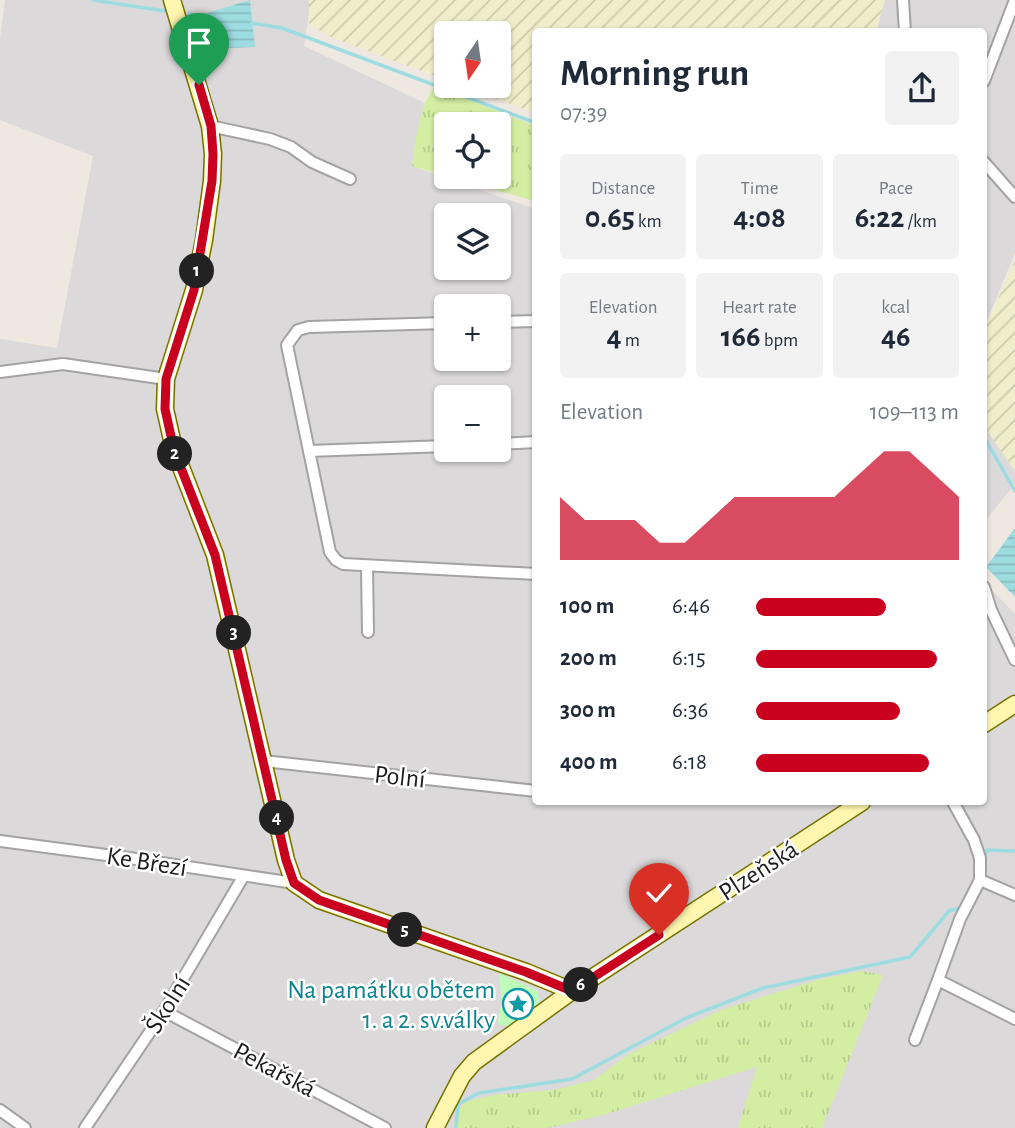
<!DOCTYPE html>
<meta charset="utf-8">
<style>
:root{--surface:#fff;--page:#f2f2f3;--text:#1f2937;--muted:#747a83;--accent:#c9001e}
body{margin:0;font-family:"Alegreya Sans",sans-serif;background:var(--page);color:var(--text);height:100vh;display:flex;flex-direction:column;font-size:26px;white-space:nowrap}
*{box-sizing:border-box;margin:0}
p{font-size:23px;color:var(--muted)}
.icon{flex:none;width:38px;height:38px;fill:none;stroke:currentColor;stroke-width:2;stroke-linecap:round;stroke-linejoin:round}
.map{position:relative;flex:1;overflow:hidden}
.drawer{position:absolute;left:532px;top:28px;width:455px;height:777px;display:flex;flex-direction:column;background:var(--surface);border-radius:7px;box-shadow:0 2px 5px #0004}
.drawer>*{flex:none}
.needle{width:46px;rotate:193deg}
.controls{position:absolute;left:434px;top:21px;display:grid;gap:14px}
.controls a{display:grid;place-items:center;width:77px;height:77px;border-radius:7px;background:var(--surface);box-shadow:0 2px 5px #0004;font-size:35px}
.pin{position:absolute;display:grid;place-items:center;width:60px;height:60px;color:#fff;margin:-72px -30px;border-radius:50% 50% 50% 0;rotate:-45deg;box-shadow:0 0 7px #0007}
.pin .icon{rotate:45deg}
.km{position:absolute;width:35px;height:35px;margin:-18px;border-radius:50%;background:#222;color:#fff;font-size:19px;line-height:35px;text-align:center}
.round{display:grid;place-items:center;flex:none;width:74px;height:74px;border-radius:7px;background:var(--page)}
.headline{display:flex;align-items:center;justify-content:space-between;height:119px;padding:0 28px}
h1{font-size:38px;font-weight:700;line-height:52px}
.stats{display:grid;grid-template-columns:repeat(3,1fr);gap:10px;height:119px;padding:7px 28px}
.stats div{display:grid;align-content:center;border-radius:7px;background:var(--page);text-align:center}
.stats b{font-size:30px;font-weight:700}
.stats small{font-size:19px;font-weight:400}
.stats p{font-size:19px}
.chart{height:196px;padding:14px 28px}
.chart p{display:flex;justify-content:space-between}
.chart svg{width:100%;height:126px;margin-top:7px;fill:var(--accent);opacity:.7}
ul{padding:0 28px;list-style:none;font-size:23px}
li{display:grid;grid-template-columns:112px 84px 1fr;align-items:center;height:52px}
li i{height:18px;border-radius:9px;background:var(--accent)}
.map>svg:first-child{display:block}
.residential{fill:#dbd9d9;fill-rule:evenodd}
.farmland{fill:url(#farmland-furrows)}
.grass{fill:url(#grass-tufts)}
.park{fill:#befeb9}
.water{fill:url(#water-rules)}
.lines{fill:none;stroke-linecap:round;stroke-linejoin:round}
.stream{stroke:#9ddce1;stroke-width:3.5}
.street-casing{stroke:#a3a3a3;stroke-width:14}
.secondary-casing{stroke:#777200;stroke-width:19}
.street{stroke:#fff;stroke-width:10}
.secondary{stroke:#fff7af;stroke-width:16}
.route-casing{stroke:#fff;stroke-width:14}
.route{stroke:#c9001e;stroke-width:9}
.labels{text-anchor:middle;stroke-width:5;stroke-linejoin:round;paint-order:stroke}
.street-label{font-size:26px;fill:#1c1c1c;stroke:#fff}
.culture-label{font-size:26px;fill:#0d838f;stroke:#fff;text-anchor:end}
</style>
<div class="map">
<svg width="1015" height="1128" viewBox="0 0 1015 1128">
<defs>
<pattern id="farmland-furrows" width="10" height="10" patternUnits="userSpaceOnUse" patternTransform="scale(1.75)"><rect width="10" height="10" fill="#f0edca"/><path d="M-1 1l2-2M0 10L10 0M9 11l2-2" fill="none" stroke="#cdcbad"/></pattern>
<pattern id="grass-tufts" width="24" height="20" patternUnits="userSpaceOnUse" patternTransform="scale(1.75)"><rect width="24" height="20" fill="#d3eea2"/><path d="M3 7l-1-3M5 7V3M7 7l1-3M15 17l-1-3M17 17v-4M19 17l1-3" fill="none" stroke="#b5cc8b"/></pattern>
<pattern id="water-rules" width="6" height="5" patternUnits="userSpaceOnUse" patternTransform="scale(1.75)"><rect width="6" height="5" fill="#9ddce1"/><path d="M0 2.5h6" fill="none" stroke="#87bcc0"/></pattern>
</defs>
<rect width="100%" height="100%" fill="#efe8e1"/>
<g class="residential">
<path d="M5 0H311L304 46 425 103 412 166 535 209 536 802H984V582L1015 614V1128H0V339L57 348 93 156 0 120V39ZM446 215H499V268H446ZM446 306H499V359H446ZM446 397H499V450H446Z"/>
<path d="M885 0H1015V253L984 328V32H876Z"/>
<path d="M984 424 1015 471V484L984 522Z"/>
</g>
<g class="farmland">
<path d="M309 0H885L876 31 536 32 535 113 463 86H499V33H446V80L328 36 309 23Z"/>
<path d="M1015 261V471L984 426V330Z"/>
</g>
<g class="grass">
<path d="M435 86 535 126V201L450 177H499V124H446V176L412 166C416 139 418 109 435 86Z"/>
<path d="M862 971 883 975 822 1128H738L757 1067 603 1115 547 1128H453L457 1111 466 1102 493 1095 554 1090 594 1080 629 1054 721 1010 817 980Z"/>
</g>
<path class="park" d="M501 974 538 991 539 1004C528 1013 512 1033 498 1023L502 1000 499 975Z"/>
<g class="water">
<path d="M250 0 255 47 203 49 194 17Z"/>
<path d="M1015 528V597L986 567Z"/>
</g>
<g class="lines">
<g class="stream">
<path d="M93 0 165 11"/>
<path d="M189 14 202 16"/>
<path d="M251 23 282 28 536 123"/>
<path d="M984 437 1015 491"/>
<path d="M983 858 987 850 1015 851"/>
<path d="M456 1128 458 1104 479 1093 572 1079 686 1018 763 988 910 957 949 911 962 907"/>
</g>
<g class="street-casing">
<g id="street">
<path d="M903 0 905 32"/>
<path d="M984 81 1015 0"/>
<path d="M210 126 270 139 291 147 312 162 350 179"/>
<path d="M984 162 1015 197"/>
<path d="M499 322 536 321"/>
<path d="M446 323 309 327 298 330 287 345 330 552 336 560 343 564 536 574"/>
<path d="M0 372 63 364 166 379"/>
<path d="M499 444 536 442"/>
<path d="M309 451 446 446"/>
<path d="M367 567 368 632"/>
<path d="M984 587 991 610 1015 660"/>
<path d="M264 761 536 791"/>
<path d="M953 802 974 840 980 858V880L960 919 938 980 1015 1019"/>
<path d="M0 841 129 858 294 883"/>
<path d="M980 880 1015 895"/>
<path d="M164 1011 385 1128"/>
<path d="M915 1040 938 980"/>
<path d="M0 1110 25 1128"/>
<path d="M85 1128 164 1011 243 877"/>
</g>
</g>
<g class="secondary-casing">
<g id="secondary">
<path d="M172 0 210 126 213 154 212 181 204 240 194 290 166 379 165 409 174 449 215 555 286 860 294 883 319 900 526 972 572 991"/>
<path d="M984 724 1015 704"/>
<path d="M435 1128 462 1076 474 1062 572 991 862 802"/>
</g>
</g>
<use href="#street" class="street"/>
<use href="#secondary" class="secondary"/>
</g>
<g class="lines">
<g class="route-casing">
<path id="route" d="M199 85 211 126 213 154 212 181 194 290 166 379 165 409 174 450 215 555 286 860 294 883 319 900 526 972 572 991 659 935"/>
</g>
<use href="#route" class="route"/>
</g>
<defs>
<g id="sight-ring" transform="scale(1.575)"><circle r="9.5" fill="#fff" stroke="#0f9aa8" stroke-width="1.5"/><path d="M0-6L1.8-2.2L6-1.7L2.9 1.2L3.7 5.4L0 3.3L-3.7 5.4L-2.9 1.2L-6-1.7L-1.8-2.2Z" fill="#0f9aa8"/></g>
</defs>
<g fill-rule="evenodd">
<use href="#sight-ring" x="518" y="1004"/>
</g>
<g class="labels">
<g class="street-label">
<text transform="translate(400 776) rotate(6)" y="9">Polní</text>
<text transform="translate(147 861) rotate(9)" y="9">Ke Březí</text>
<text transform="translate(758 870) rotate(-33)" y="9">Plzeňská</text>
<text transform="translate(167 1004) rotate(-58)" y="9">Školní</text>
<text transform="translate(275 1069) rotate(28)" y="9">Pekařská</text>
</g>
<g class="culture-label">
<text x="495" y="998">Na památku obětem<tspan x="495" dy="30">1. a 2. sv.války</tspan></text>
</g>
</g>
</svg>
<div class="controls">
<a><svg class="needle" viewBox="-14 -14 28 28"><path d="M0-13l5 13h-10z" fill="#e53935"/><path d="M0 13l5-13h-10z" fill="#747a83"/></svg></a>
<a><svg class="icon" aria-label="locate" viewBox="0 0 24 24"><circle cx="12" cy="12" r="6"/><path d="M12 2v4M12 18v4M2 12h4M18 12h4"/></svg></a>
<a><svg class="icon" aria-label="layers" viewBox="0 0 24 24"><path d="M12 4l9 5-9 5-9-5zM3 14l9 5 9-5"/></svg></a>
<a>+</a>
<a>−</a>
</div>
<div class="pin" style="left:199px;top:85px;background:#1e9e55"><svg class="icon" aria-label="arrive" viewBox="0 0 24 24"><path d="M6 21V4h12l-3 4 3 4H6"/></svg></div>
<div class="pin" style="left:659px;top:935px;background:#d93025"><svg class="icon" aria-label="check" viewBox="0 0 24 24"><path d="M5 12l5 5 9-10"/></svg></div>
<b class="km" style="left:197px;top:271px">1</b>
<b class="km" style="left:175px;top:454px">2</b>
<b class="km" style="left:234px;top:633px">3</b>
<b class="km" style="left:277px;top:818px">4</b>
<b class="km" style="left:405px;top:930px">5</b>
<b class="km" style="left:581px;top:985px">6</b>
<section class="drawer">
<div class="headline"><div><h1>Morning run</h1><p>07:39</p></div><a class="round"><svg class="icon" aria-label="share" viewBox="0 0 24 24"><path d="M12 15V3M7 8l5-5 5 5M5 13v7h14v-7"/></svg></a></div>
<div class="stats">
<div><p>Distance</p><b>0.65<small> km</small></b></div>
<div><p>Time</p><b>4:08</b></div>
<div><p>Pace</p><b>6:22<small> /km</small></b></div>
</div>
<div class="stats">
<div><p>Elevation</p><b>4<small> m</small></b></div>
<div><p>Heart rate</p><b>166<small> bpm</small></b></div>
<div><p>kcal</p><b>46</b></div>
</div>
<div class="chart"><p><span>Elevation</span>109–113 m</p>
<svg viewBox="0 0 160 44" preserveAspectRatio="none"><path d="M0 44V22L10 30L20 30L30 30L40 38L50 38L60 30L70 22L80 22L90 22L100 22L110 22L120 14L130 6L140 6L150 14L160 22V44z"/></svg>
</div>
<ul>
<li><b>100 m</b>6:46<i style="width:64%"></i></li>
<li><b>200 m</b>6:15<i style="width:89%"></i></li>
<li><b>300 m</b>6:36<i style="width:71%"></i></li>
<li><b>400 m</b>6:18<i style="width:85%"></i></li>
</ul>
</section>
</div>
